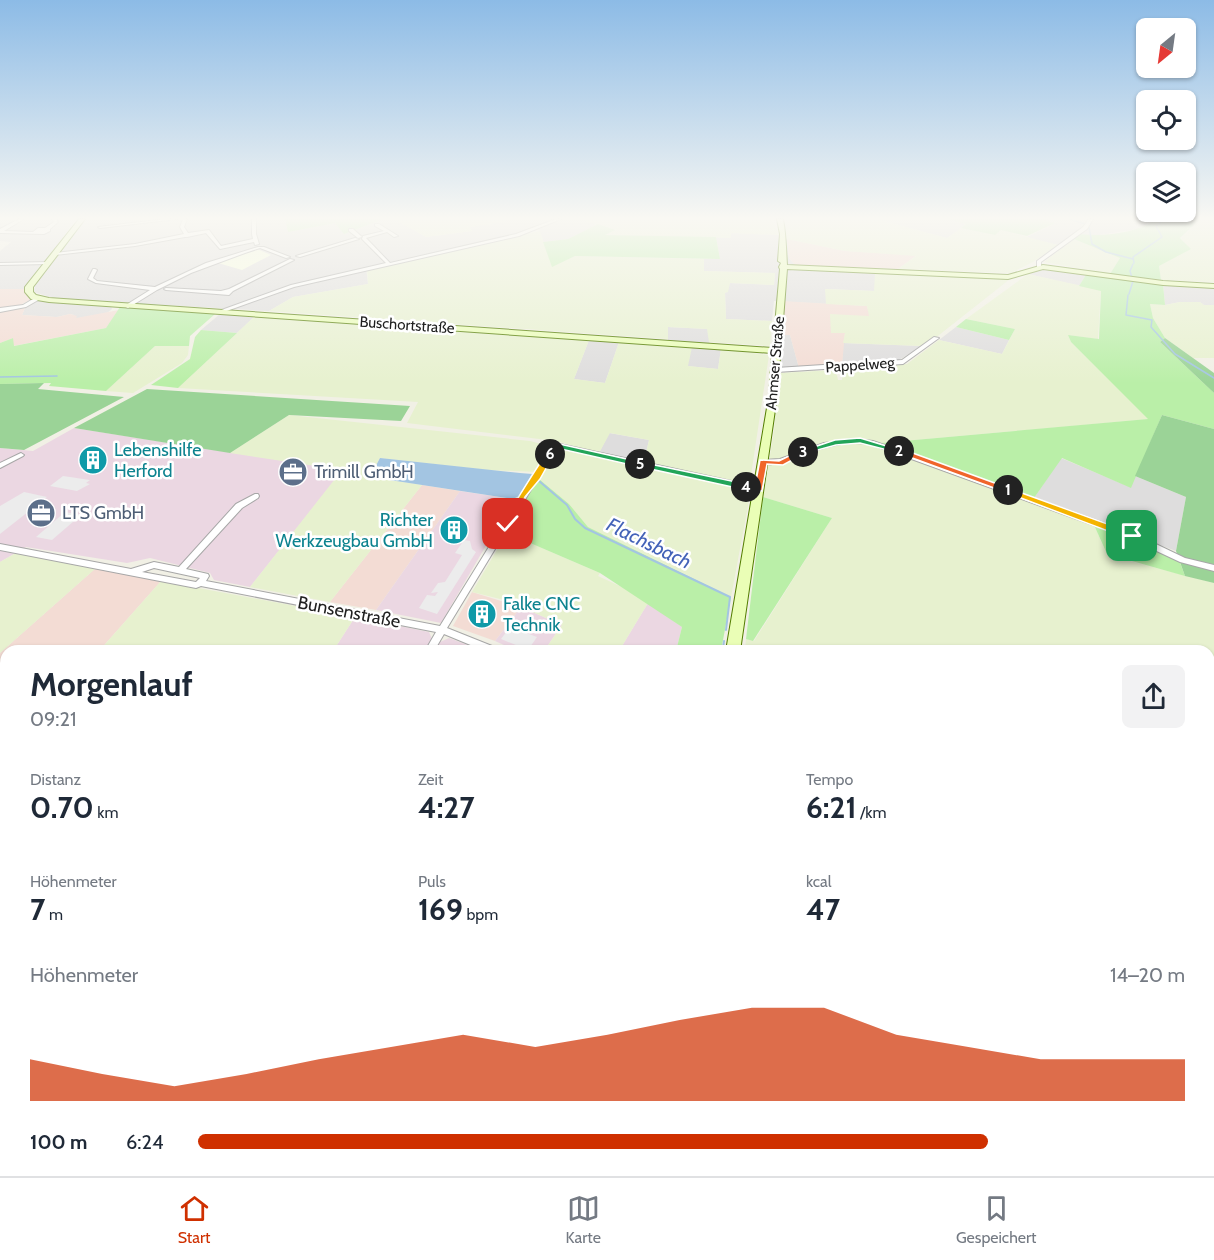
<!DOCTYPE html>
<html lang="de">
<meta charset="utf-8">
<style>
:root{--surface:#fff;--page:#f2f2f3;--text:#1f2937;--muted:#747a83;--line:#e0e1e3;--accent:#cf3000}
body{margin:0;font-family:Cabin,sans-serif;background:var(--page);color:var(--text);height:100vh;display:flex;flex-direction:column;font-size:22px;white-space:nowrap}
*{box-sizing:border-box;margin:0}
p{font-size:20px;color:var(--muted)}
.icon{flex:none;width:33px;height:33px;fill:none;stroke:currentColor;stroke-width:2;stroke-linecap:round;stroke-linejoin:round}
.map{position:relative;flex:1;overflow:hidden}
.sheet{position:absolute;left:0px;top:645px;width:1215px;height:531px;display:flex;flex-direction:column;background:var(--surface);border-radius:18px 18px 0 0;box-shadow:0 2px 4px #0004}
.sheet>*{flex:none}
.needle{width:39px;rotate:209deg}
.buttons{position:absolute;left:1136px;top:18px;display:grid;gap:12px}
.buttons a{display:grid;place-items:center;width:60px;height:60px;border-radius:9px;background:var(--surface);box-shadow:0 2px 4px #0004;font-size:30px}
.pin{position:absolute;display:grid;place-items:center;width:51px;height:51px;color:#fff;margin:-26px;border-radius:12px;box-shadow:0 3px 9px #0006}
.km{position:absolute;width:30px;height:30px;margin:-15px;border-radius:50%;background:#222;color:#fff;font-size:16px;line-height:30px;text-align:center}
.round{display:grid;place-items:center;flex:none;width:63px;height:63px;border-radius:9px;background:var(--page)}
.head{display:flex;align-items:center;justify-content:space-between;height:102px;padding:0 30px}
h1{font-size:33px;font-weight:700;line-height:45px}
.metrics{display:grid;grid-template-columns:repeat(3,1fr);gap:9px;height:102px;padding:6px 30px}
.metrics div{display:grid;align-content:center}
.metrics b{font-size:30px;font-weight:700}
.metrics small{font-size:16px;font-weight:400}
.metrics p{font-size:16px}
.chart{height:168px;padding:12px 30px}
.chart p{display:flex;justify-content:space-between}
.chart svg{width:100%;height:108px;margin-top:6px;fill:var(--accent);opacity:.7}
ul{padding:0 30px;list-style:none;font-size:20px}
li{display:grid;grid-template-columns:96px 72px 1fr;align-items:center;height:45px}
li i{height:15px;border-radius:8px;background:var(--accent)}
.tab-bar{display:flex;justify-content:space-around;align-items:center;height:84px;border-top:2px solid var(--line);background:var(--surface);font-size:16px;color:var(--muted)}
.tab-bar a{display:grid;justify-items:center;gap:3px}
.tab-bar .current{color:var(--accent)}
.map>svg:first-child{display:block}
.residential{fill:#dedddd}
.commercial{fill:#f3dcd4}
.industrial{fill:#ebd7e2}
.education{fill:#f8ffe0}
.farmland{fill:#e7f1cf}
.grass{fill:#baefa8}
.forest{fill:#9bd397}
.parking{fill:#ececec}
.water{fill:#a3c5e2}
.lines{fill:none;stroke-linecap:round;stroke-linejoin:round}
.stream-far3{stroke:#a3c5e2;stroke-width:1.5}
.stream-far2{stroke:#a3c5e2;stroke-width:2}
.stream-far1{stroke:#a3c5e2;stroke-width:3}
.stream{stroke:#a3c5e2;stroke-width:4}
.street-casing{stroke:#a7a7a7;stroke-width:2}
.secondary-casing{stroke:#537d00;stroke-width:2}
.street{fill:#fff;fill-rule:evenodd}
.secondary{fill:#eafeb6;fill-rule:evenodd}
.split-1{fill:#f5b400;stroke:#fff;stroke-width:1.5}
.split-2{fill:#f0652b;stroke:#fff;stroke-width:1.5}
.split-3{fill:#22a559;stroke:#fff;stroke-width:1.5}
.split-4{fill:#f0652b;stroke:#fff;stroke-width:1.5}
.split-5{fill:#22a559;stroke:#fff;stroke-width:1.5}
.split-6{fill:#22a559;stroke:#fff;stroke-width:1.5}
.split-7{fill:#f5b400;stroke:#fff;stroke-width:1.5}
.labels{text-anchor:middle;stroke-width:5;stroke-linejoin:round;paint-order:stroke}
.far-street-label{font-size:15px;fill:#202020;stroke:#fff}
.culture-label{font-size:18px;fill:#0d838f;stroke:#fff;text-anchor:start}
.service-label{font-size:18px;fill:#4e5e75;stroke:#fff;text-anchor:start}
.street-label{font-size:18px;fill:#202020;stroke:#fff}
.water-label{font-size:20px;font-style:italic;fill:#4463b8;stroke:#fff}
</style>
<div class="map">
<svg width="1214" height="1176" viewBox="0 0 1214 1176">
<rect width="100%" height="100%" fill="#f1f0e5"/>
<g class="residential">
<path d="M0 219H76L25 289H0V251L11 242 0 241Z"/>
<path d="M85 219H285L288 232 335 223 344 234 383 219H394L426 237 472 231 469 227 505 221 503 219H555L510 236 366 267 368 284 293 297 269 311 57 299 34 292 35 284Z"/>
<path d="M562 219H579L598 224 568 239 543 242 539 229Z"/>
<path d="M876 219H948L967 224 947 238Z"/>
<path d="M1050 219H1157L1144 228 1092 236 1076 233 1058 245 1025 238 1050 226 1054 223 1045 220Z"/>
<path d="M730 233 779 235V239H787L789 258 795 265 875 273V291L826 289V304L774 301 772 321 726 319 725 292 730 283 774 285 775 273 703 271 704 259H720L716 237 730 238Z"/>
<path d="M1039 268 1087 273 1079 286 1028 274Z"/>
<path d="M1163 284 1214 287V305H1204L1200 302H1180L1165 305Z"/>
<path d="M38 300 111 306 112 309 107 313 75 319 74 315 70 314 57 317 22 315 25 308Z"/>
<path d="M220 314 255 316 237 333 201 330Z"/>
<path d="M668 327 708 329 710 348 721 349 718 369 687 366 668 341Z"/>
<path d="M956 327 1009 340 1002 354 939 340Z"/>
<path d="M781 335H790L799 368 779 367Z"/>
<path d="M589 340 619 342 605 383 574 379Z"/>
<path d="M843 343 922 346 899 360 842 365Z"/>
<path d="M609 433 649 440 644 462 599 453Z"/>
<path d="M1061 458 1130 487 1135 476 1186 497 1176 551 1034 498Z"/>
<path d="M514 1170H572L570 1176H512Z"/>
</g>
<g class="commercial">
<path d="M787 239 845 251 917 255 898 269 795 265 789 258Z"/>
<path d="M0 289H25V294L32 299 18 306 0 308Z"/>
<path d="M782 301 867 306 870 316 845 333 842 365 799 368 790 335H781Z"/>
<path d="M25 308 22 315 57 317 70 314 77 316 76 318 119 310 106 328 13 346V338L0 343V311Z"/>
<path d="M422 485 460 491 376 610 330 602Z"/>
<path d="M96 568 161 581 99 651H6V749L0 747V653Z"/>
<path d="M472 592 521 607 495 641 453 626Z"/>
</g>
<g class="industrial">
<path d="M74 428 343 470 250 587 214 580 210 573 150 558 127 563 26 547 0 562V448L33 451Z"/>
<path d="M460 491 513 499 441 623 376 610Z"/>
<path d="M648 603 682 627 676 651H619Z"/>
<path d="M521 607 562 625 544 651H517L495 641Z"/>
<path d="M355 617 429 632 432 639 425 651H333Z"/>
<path d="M449 638 484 651H435L440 642Z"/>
<path d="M6 1077V1170H27L23 1176H0V1084Z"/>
<path d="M49 1170H514L512 1176H44Z"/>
<path d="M600 1170H797L805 1176H598Z"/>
</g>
<path class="education" d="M257 249 271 255 242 270 218 263Z"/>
<g class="farmland">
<path d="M394 219H503L505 222 470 227 472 231 426 237Z"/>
<path d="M579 219H772L779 235 731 233V238L603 235 614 230Z"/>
<path d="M782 219H876L947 238 961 228 995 235 1001 230 1058 245 1033 262 1011 273 898 269 916 256 845 251 787 239Z"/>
<path d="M1200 219H1214V282L1161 280 1159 266 1190 249 1181 238Z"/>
<path d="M540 231 552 266 575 256 704 259V271L775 273 774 285 730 283 728 292 725 293 726 319 772 321 770 346 709 342 707 329 668 327V339L269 311 293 297 368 284 367 269Z"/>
<path d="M1074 239 1120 258 1110 274 1044 262Z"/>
<path d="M875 273 1010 279 934 339 922 346 843 343 845 333H831L830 314 869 316 867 306 826 304 825 289 874 291Z"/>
<path d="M1028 274 1101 290 1098 339 1068 335 1071 342 1149 419 881 443 878 446 1094 525 1107 555 1214 583V830L1209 828V651H750L745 649 746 639 754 641 832 518 763 497 774 431 779 373 836 370 838 380H842V369L907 364 939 340 1002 354 1015 329 966 319Z"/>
<path d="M1180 302H1200L1204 305H1214V358H1193L1165 338 1153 318 1150 304 1165 305Z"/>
<path d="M255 316 589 340 574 379 605 383 619 342 692 347 688 366 718 369 721 349 769 355 750 482 739 483 644 462 649 440 610 433 599 453 556 441 407 423 418 402 178 388Z"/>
<path d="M155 346H189L188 355 182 363 133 393 106 391Z"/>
<path d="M289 415 530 441 545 445 550 450 538 472 487 470 380 458 370 477 422 485 330 602 250 587 342 470 230 453Z"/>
<path d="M559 449 751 490 731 597 588 527 569 504 539 479 555 452Z"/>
<path d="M507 533 600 573 598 576 624 588 648 603 619 651H544L562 625 508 601 472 592Z"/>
<path d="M16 553 96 568 0 653V562Z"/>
<path d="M161 581 355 617 333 651H99Z"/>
<path d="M6 757V874L0 873V763Z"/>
<path d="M1209 919 1214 921V1176H1133L1132 1170H1209Z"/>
</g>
<g class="grass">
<path d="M285 219H383L344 234 335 223 288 232Z"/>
<path d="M948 219H1050L1046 221 1055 223 1027 236 1001 230 995 235 961 228 966 224Z"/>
<path d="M1157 219H1200L1180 238 1191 249 1159 266 1161 280 1110 274 1120 258 1074 239 1080 234C1104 237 1137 233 1157 219Z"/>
<path d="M598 224 615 230 605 235 716 237 720 259 575 256 552 267 543 242 568 239Z"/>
<path d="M1087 273 1163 284 1165 305 1150 304 1153 318 1165 338 1160 342 1214 393V429L1162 415 1131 488 1062 458 1034 498 881 443 1148 419 1071 342 1068 335 1099 339 1101 291 1079 286Z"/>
<path d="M120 307 215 314 190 336 189 346H155L106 391 49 386 51 383 0 384V343L13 338 14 346 106 328Z"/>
<path d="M966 319 1015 329 1009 340 956 327Z"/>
<path d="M201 330 237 333 178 388 151 385 190 359 195 337Z"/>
<path d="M539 479 569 504 588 527 731 597 721 651H712L705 645 683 646 681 651H676L682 627 600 573 507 533 525 496Z"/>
<path d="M763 497 832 518 753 641 746 639Z"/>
<path d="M1094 525 1179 560 1185 576 1107 554Z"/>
<path d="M1209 837 1214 839V904L1209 902Z"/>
<path d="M0 873 6 874V1077L0 1084Z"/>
</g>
<g class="forest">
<path d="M1165 338 1214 373V393L1160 342Z"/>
<path d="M44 383 38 389 124 397 24 450 0 448V384Z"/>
<path d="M147 389 410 406 401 421 289 415 230 453 74 428Z"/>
<path d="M1162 415 1214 429V583L1185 576 1176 551 1186 497 1135 476Z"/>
<path d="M797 1170H933L937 1176H805Z"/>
</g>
<g class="parking">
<path d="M63 476 90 480 86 483 90 484 77 491 50 486Z"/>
<path d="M24 492 47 497 0 534V506Z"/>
<path d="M65 512 81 515 52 540 36 537Z"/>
<path d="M464 540 470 541 472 549 476 552 437 614 419 608 427 595 435 596 438 592 431 593 438 583 445 582 462 555 455 553Z"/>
<path d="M510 627 537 637 528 650 501 639Z"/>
</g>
<g class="water">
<path d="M380 458 520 473 532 474 519 496 513 499 370 477Z"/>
<path d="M933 1170H1123V1176H937Z"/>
</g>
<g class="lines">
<g class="stream-far3">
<path d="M1069 219 1085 224"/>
<path d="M1089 227 1092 244 1106 252 1133 259"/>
<path d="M1134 263 1133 257 1162 237 1156 226 1165 219"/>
<path d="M1132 278 1130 271 1133 264"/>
<path d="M1129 294 1133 281"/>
<path d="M1128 295 1126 315 1152 320 1151 327 1175 354 1214 378"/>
<path d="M140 304 161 306"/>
<path d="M0 377 57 376"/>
</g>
<g class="stream-far2">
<path d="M539 481 567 505 575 519 585 528 730 597 726 630"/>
<path d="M723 648 724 641"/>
</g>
<g class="stream-far1">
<path d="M722 651 723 647"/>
<path d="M1209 833 1214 835"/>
</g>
<path class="stream" d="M0 902 6 904"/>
<g class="street-casing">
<g id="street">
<path d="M19 219H24L4 231 33 232 38 228H45L54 222 52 219H56L58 222 50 229V231L44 234 0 233V229Z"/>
<path d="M166 219H177L100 228 98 227Z"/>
<path d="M183 219H187L184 227 188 233 209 230 221 246 253 239 252 234V219H256V234L259 244 255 245 254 242 220 249 206 233 187 237H185L135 246 55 255 53 254 55 253 135 244 184 234 180 227Z"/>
<path d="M556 219H561L519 236 294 287 221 313 216 312 291 285 386 263 362 239 363 236 384 231 375 226V224H379L398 236 394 237 387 232 366 238 390 263 516 234Z"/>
<path d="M1089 219H1093L1087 229 1041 262V267H1037V261L1083 227Z"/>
<path d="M349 229H353L362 237 358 238 349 231Z"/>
<path d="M355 238 359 239 300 257 296 256Z"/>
<path d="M258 247H264L290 257 286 258 260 248 245 253 191 273 157 290 128 308 126 307V305L150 290 96 283 88 279 93 269H95L97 270 93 278 97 281 155 287 206 263Z"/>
<path d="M290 259 294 260 233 291 229 295 166 290 164 289 166 288 221 291 229 289Z"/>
<path d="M50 262V264H48L0 265V263Z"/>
<path d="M38 296 41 298 40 299 26 307 0 312V308L23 305Z"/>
<path d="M934 337 939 338 903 364 776 372 773 370 776 368 902 360Z"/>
<path d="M855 439 873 441 1135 534 1185 558 1214 565V571L1180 562 1129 538 870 444C856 442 841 443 827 447 809 451 776 471 760 462L763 460 780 459 824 443Z"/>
<path d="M555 443 759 487 763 489 759 491 557 447 447 628 497 648 498 651H485L444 634 434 651H425L436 632 201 586 196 588 0 550V544L131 569 154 562 179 567 236 504 255 494H258L259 496 258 498 242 508 186 569 208 574 209 576 206 581 440 626 552 445ZM154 568 200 578 196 582 142 572Z"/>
<path d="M21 453 24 455 23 456 0 468V463Z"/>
<path d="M1209 902 1214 904V916L1209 914Z"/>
<path d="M29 1170H46L43 1176H27Z"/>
</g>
</g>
<g class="secondary-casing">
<g id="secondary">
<path d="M79 219H85L33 287V292L36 295 49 298 773 348 780 269 779 267 781 263 778 261 780 234 777 219H783C786 234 786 250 787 265L1008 275 1043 265 1163 281 1214 284V288L1163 285 1043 269 1008 279 787 269 777 396 740 651H726L769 396 772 353 49 302 31 299 25 292V287Z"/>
<path d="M580 1170H602L600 1176H578Z"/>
</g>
</g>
<use href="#street" class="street"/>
<use href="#secondary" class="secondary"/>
</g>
<linearGradient id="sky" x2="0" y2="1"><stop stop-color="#8cbbe6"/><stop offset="0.57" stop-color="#f9f8f3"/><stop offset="1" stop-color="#f9f8f3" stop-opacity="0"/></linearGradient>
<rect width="1214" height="383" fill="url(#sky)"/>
<path class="split-1" d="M1008 488 1135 534 1137 536 1129 539 1005 492 1004 490Z"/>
<path class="split-2" d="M899 448 1011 489 1012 490 1005 492 896 452V449Z"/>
<path class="split-3" d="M860 438 903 451 899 453 860 443 836 445 803 454 799 452 835 440Z"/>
<path class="split-4" d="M801 450 807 452 783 465 767 464 762 491 742 487 746 484 755 486 760 460 779 461Z"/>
<path class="split-5" d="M640 462 746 484 750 487 746 490 637 466 636 464Z"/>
<path class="split-6" d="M555 443 640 462 644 464 640 467 557 448 553 455H547L551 446Z"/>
<path class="split-7" d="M547 452 554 454 540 479 525 497 511 526H505L503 524C516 499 532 476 547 452Z"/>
<defs>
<g id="building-disc" transform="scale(1.5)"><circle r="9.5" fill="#0f9aa8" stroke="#fff"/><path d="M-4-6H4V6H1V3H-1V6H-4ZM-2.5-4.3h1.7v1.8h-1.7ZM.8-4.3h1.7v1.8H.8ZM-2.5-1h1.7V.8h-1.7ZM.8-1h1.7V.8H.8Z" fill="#fff"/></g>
<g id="office-disc" transform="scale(1.5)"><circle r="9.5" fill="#5c6f8a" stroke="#fff"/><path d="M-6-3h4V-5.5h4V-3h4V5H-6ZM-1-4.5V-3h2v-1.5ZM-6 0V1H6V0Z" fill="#fff"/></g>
</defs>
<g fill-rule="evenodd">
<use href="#building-disc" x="93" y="460"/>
<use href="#office-disc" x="293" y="472"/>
<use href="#office-disc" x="41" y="513"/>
<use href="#building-disc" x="454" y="530"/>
<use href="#building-disc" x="482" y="614"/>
</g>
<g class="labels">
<g class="far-street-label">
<text transform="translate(407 325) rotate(4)" y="5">Buschortstraße</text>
<text transform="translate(775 363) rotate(-85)" y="5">Ahmser Straße</text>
<text transform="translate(860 365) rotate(-4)" y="5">Pappelweg</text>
</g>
<g class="culture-label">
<text x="114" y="456">Lebenshilfe<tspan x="114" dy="21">Herford</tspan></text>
<text x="433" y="526" text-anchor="end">Richter<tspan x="433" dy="21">Werkzeugbau GmbH</tspan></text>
<text x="503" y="610">Falke CNC<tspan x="503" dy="21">Technik</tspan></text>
</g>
<g class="service-label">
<text x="314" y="478">Trimill GmbH</text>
<text x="62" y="519">LTS GmbH</text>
</g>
<g class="street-label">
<text transform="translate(349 612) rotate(11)" y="6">Bunsenstraße</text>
</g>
<g class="water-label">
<text transform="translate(649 543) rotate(26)" y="7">Flachsbach</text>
</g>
</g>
</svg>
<div class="buttons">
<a><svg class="needle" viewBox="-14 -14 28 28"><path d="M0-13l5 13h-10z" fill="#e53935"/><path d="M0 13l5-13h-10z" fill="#747a83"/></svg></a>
<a><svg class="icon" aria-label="locate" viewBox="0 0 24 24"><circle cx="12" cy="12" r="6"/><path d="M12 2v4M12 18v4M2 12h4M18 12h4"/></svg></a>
<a><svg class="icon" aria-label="layers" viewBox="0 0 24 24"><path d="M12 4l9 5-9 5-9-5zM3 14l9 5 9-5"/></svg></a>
</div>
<div class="pin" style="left:1132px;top:536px;background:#1e9e55"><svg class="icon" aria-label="arrive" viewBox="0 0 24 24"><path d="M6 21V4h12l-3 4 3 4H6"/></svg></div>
<div class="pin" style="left:508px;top:524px;background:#d93025"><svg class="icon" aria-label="check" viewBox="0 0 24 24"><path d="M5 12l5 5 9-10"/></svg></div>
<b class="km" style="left:1008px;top:490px">1</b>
<b class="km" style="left:899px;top:451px">2</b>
<b class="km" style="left:803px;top:452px">3</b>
<b class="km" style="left:746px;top:487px">4</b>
<b class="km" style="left:640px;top:464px">5</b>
<b class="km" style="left:550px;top:454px">6</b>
<section class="sheet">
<div class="head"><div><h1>Morgenlauf</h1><p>09:21</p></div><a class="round"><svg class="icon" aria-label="share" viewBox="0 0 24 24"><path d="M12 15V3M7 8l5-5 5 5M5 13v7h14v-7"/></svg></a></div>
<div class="metrics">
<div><p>Distanz</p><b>0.70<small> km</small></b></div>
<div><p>Zeit</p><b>4:27</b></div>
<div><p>Tempo</p><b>6:21<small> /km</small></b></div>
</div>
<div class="metrics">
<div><p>Höhenmeter</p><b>7<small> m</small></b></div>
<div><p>Puls</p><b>169<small> bpm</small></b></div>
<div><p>kcal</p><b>47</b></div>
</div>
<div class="chart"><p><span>Höhenmeter</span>14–20 m</p>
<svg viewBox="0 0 160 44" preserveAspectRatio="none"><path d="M0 44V27L10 33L20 38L30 33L40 27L50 22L60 17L70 22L80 17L90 11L100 6L110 6L120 17L130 22L140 27L150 27L160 27V44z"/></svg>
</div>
<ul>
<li><b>100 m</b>6:24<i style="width:80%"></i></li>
</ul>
</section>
</div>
<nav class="tab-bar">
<a class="current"><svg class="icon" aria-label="home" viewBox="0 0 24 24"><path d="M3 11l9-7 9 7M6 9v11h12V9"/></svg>Start</a>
<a><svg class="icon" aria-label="map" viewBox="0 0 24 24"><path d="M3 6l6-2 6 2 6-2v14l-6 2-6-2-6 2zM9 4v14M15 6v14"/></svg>Karte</a>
<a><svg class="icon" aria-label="saved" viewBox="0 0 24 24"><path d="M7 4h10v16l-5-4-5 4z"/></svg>Gespeichert</a>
</nav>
